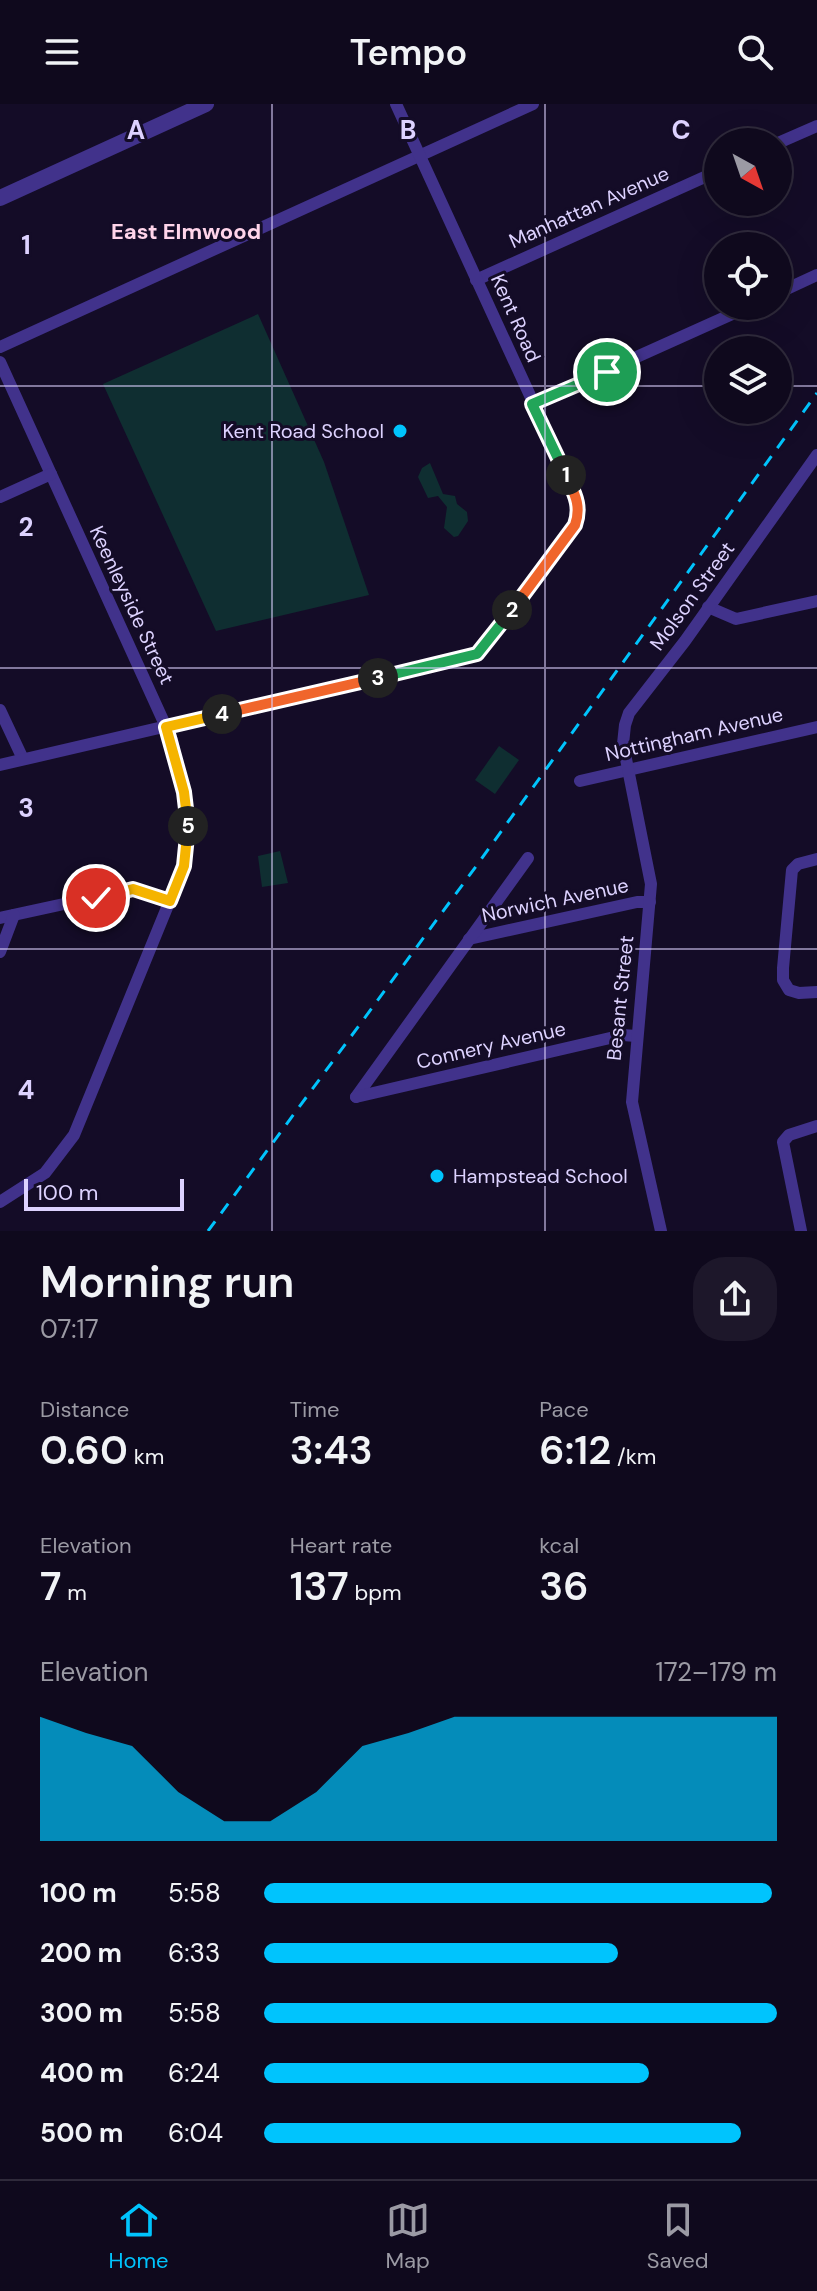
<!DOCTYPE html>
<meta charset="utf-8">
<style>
:root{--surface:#0f091d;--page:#1d172a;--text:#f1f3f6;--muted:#9b9aa4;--line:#2f2a3b;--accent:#00c4fd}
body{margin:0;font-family:"DM Sans",sans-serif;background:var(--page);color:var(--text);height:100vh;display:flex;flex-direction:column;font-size:30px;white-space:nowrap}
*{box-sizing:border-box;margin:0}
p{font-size:26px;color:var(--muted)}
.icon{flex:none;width:44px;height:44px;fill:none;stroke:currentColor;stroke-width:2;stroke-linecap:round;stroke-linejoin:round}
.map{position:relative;height:1127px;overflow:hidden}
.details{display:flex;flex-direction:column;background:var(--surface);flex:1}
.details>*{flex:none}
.needle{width:52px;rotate:140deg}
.controls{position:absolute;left:704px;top:24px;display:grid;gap:16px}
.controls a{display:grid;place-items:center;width:88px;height:88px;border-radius:50%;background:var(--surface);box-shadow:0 8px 32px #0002,0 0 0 2px var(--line);font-size:40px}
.scale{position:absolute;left:24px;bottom:20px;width:160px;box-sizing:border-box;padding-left:8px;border:4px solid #ddd2ff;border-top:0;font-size:22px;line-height:28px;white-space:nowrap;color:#ddd2ff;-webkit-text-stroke:6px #140c27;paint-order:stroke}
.pin{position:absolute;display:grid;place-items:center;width:68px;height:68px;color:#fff;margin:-34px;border:4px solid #fff;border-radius:50%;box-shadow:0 2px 8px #0007}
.km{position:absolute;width:40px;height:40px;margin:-20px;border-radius:50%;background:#222;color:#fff;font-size:22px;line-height:40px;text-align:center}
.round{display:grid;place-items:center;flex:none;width:84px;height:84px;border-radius:32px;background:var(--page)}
.headline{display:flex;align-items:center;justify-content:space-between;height:136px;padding:0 40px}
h1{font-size:44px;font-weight:600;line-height:60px}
.metrics{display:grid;grid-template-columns:repeat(3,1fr);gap:12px;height:136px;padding:8px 40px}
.metrics div{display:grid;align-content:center}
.metrics b{font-size:40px;font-weight:600}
.metrics small{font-size:22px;font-weight:400}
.metrics p{font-size:22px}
.chart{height:224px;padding:16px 40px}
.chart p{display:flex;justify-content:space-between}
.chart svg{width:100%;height:144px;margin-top:8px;fill:var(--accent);opacity:.7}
ul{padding:0 40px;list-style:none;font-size:26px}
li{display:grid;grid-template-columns:128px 96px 1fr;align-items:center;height:60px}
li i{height:20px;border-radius:10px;background:var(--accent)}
header{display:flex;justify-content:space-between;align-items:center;height:104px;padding:0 40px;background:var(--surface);font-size:36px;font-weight:600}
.tab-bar{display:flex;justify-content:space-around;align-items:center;height:112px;border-top:2px solid var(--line);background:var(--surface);font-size:22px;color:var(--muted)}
.tab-bar a{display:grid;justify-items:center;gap:4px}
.tab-bar .on{color:var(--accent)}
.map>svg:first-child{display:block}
.green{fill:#0f2e31}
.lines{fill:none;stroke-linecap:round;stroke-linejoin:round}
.minor{stroke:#41328b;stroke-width:12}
.tertiary{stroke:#41328b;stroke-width:16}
.rail{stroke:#00c4fd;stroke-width:3;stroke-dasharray:12 10;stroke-linecap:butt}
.split-1-casing{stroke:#fff;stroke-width:16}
.split-2-casing{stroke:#fff;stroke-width:16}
.split-3-casing{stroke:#fff;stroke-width:16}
.split-4-casing{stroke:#fff;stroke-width:16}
.split-5-casing{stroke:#fff;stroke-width:16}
.split-6-casing{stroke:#fff;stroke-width:16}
.split-1{stroke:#22a559;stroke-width:10}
.split-2{stroke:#f0652b;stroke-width:10}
.split-3{stroke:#22a559;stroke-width:10}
.split-4{stroke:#f0652b;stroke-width:10}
.split-5{stroke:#f5b400;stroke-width:10}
.split-6{stroke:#f5b400;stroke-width:10}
.grid{fill:none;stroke:#ddd2ff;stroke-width:2;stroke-opacity:0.55}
.poi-dot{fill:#00c4fd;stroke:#140c27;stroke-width:3}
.labels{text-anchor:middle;stroke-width:6;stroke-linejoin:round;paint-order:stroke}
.street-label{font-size:20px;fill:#ddd2ff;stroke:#140c27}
.poi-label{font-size:20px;fill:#ddd2ff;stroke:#140c27;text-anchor:end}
.neighbourhood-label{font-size:22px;font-weight:bold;fill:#ffd4ea;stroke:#140c27}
.grid-label{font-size:26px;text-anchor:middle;font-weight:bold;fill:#ddd2ff;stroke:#140c27;stroke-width:6;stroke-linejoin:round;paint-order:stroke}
</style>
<header><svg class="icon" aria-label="menu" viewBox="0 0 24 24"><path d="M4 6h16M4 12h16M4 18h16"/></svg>Tempo<svg class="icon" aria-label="search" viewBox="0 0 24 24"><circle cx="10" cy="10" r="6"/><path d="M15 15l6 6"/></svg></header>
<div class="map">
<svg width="817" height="1127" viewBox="0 0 817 1127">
<rect width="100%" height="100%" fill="#140c27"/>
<g class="green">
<path d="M258 210 324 358 369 491 216 527 103 280Z"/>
<path d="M430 359 443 390 455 392 457 400 467 408 468 417 458 432 454 433 444 424 447 403 438 392 428 394 418 373 422 364Z"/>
<path d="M499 642 519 656 495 690 475 676Z"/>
<path d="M280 747 288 779 262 783 258 752Z"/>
</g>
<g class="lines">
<g class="minor">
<path d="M778 39 817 22"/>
<path d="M476 176 718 67"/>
<path d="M778 189 817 171"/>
<path d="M0 243 533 0"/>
<path d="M0 258 172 636 188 716 184 762 74 1031 45 1069 0 1098"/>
<path d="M532 300 750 202"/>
<path d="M0 393 51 370"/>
<path d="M708 503 736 515 817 497"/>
<path d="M0 606 23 655"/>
<path d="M0 661 477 550 575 421 579 408 578 396 396 0"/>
<path d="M580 677 817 623"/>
<path d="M817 755 798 760 792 766 783 864V876L789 886 799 889 817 888"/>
<path d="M0 814 133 785 170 797"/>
<path d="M469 835 637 798H650"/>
<path d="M0 848 14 811"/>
<path d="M356 993 528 754"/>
<path d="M356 993 623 931 636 932"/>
<path d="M661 1127 632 998 651 780 623 640 625 621 629 609 685 537 817 351"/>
<path d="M801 1127 783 1038 789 1031 817 1022"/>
</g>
<path class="tertiary" d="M0 94 206 0"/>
<path class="rail" d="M208 1127 477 761 817 289"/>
</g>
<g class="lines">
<g class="split-1-casing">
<path id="split-1" d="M566 371 532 300 607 268"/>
</g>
<g class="split-2-casing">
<path id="split-2" d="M512 506 575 421C582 401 574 389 566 371"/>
</g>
<g class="split-3-casing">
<path id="split-3" d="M378 574 477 550 512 506"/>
</g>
<g class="split-4-casing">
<path id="split-4" d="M222 610 378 574"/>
</g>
<g class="split-5-casing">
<path id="split-5" d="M188 722 184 688 166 623 222 610"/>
</g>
<g class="split-6-casing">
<path id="split-6" d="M96 794 133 785 170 797 184 762 188 722"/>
</g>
<use href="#split-1" class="split-1"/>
<use href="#split-2" class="split-2"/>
<use href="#split-3" class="split-3"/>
<use href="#split-4" class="split-4"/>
<use href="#split-5" class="split-5"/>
<use href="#split-6" class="split-6"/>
</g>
<path class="grid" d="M272 0V1127M545 0V1127M0 282H718M778 282H817M0 564H817M0 845H817"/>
<g class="poi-dot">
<circle cx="400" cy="327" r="8"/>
<circle cx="437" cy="1072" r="8"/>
</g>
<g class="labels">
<g class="street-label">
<text transform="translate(589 103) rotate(-24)" y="7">Manhattan Avenue</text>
<text transform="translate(516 214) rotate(66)" y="7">Kent Road</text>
<text transform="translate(692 492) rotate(-54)" y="7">Molson Street</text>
<text transform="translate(132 501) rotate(65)" y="7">Keenleyside Street</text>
<text transform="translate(694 630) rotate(-13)" y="7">Nottingham Avenue</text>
<text transform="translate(555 796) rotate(-12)" y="7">Norwich Avenue</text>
<text transform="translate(620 894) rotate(-84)" y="7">Besant Street</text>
<text transform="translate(491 941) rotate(-13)" y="7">Connery Avenue</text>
</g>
<g class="poi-label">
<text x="384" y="334">Kent Road School</text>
<text x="453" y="1079" text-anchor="start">Hampstead School</text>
</g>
<g class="neighbourhood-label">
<text x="186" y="135">East Elmwood</text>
</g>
</g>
<g class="grid-label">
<text x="136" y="35">A</text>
<text x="408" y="35">B</text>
<text x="681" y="35">C</text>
<text x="26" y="150">1</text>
<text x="26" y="432">2</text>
<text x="26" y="713">3</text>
<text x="26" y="995">4</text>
</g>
</svg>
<div class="controls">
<a><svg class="needle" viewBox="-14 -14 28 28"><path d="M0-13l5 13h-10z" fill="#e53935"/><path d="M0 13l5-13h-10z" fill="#9b9aa4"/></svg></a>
<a><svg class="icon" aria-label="locate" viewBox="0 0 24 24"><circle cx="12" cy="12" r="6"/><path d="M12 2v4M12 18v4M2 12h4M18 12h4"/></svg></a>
<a><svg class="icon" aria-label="layers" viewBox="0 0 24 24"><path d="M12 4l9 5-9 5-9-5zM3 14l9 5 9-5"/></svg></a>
</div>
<div class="scale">100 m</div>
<div class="pin" style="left:607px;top:268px;background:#1e9e55"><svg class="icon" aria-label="arrive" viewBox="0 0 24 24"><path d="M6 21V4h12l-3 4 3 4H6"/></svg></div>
<div class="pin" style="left:96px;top:794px;background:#d93025"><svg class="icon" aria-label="check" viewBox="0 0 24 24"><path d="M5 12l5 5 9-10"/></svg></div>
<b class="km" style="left:566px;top:371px">1</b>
<b class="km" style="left:512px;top:506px">2</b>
<b class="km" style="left:378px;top:574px">3</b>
<b class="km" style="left:222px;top:610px">4</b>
<b class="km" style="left:188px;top:722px">5</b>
</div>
<section class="details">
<div class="headline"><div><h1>Morning run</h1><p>07:17</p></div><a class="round"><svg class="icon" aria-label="share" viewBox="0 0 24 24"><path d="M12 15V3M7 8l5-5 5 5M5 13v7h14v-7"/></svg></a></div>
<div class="metrics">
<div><p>Distance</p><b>0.60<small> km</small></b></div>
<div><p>Time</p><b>3:43</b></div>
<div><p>Pace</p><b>6:12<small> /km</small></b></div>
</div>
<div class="metrics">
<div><p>Elevation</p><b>7<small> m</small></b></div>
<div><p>Heart rate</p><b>137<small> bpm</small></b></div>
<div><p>kcal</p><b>36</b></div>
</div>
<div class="chart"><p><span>Elevation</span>172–179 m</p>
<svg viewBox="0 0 160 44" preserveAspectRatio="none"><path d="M0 44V6L10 11L20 15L30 29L40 38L50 38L60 29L70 15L80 11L90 6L100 6L110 6L120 6L130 6L140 6L150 6L160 6V44z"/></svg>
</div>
<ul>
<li><b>100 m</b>5:58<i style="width:99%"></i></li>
<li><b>200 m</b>6:33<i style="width:69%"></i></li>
<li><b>300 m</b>5:58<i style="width:100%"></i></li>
<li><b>400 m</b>6:24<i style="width:75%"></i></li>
<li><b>500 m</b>6:04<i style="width:93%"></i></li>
</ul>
</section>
<nav class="tab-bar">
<a class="on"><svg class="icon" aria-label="home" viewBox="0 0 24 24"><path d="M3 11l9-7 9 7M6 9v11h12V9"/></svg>Home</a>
<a><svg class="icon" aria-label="map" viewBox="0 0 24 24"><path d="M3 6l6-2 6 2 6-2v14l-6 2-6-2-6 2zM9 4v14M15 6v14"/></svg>Map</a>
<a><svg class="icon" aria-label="saved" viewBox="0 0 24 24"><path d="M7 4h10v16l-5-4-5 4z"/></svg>Saved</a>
</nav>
